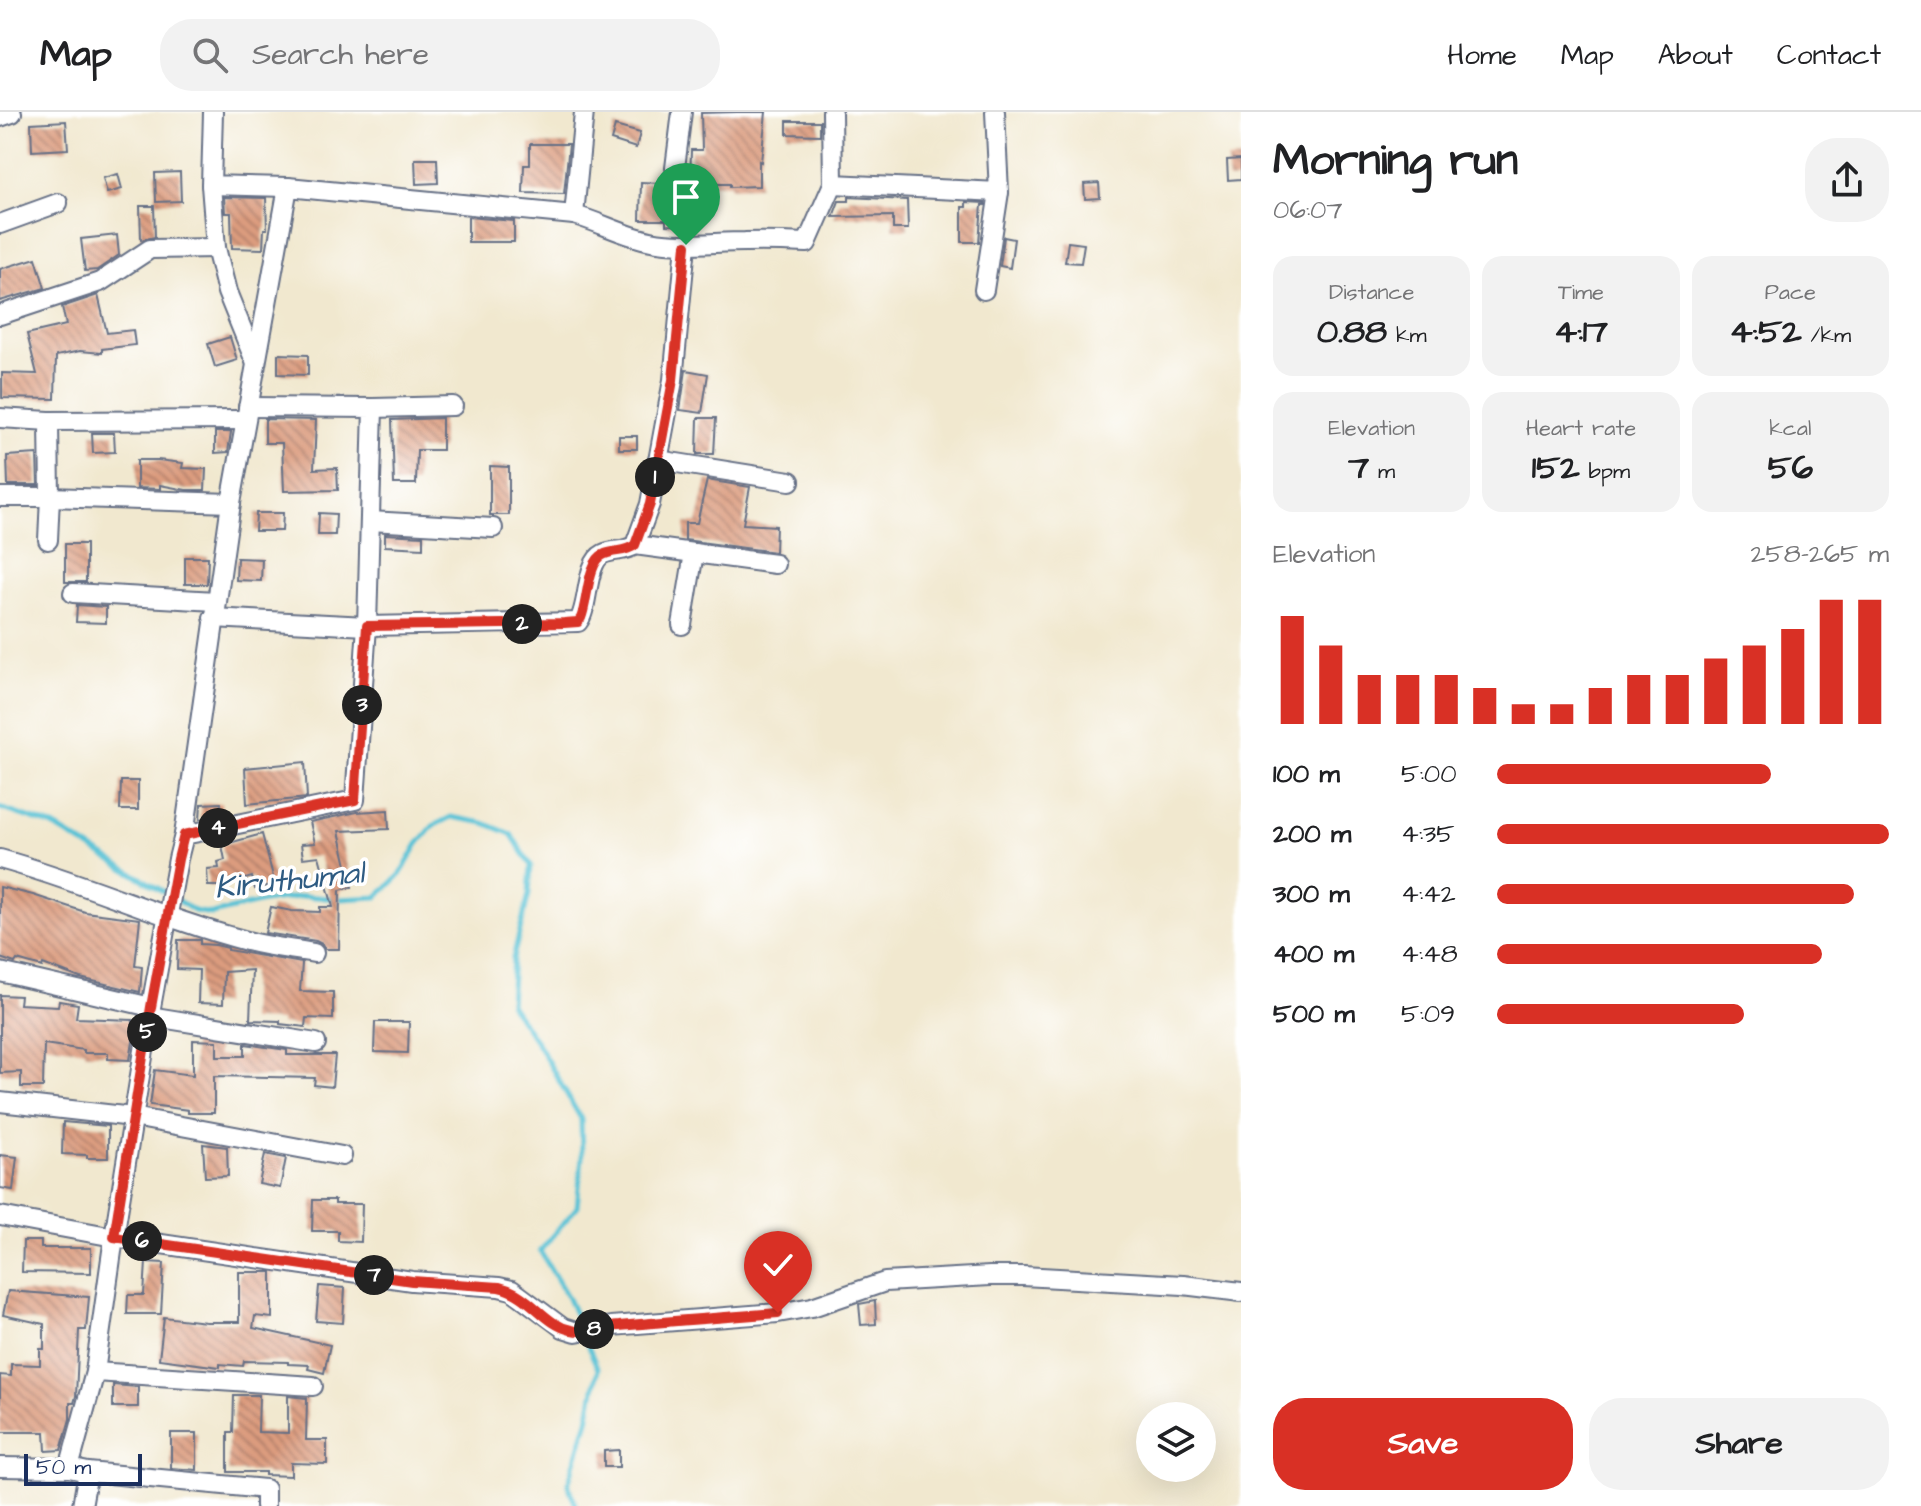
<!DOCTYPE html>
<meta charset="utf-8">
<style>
:root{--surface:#fff;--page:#f2f2f2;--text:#202124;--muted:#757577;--line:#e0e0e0;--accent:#d93025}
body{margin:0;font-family:"Architects Daughter",sans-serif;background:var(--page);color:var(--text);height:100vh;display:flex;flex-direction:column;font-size:30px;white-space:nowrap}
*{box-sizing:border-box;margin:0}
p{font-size:26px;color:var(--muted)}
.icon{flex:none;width:44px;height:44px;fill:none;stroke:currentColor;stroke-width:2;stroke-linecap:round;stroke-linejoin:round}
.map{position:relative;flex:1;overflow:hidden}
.drawer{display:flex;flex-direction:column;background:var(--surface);width:680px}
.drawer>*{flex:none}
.buttons{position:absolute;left:1136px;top:1290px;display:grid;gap:16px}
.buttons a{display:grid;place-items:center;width:80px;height:80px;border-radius:50%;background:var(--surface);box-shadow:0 8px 32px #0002;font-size:40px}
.scale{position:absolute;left:24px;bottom:20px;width:118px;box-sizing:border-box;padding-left:8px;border:4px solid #1b2f5e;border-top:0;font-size:22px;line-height:28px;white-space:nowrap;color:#1b2f5e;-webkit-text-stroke:6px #fff;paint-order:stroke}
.pin{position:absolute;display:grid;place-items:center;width:68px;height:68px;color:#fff;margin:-82px -34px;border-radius:50% 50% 50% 0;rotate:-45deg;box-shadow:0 0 8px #0007}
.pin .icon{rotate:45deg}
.km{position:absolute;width:40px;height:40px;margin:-20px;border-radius:50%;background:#222;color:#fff;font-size:22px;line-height:40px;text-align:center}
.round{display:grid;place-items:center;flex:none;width:84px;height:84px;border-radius:32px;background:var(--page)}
.summary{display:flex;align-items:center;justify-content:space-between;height:136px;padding:0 32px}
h1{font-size:44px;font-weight:800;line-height:60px}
.stats{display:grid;grid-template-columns:repeat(3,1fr);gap:12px;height:136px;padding:8px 32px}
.stats div{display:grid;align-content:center;border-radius:20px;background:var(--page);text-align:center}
.stats b{font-size:34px;font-weight:800}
.stats small{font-size:22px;font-weight:400}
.stats p{font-size:22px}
.chart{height:224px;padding:16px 32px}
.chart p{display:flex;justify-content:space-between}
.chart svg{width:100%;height:144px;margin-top:8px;stroke:var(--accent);stroke-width:6}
.button{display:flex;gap:16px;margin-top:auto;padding:16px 32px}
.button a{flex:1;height:92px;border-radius:32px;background:var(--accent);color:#fff;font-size:32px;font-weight:800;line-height:92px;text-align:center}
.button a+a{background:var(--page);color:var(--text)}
ul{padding:0 32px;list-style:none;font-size:26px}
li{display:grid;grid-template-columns:128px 96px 1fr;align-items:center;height:60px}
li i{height:20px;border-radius:10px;background:var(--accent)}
header{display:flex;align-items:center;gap:48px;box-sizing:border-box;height:112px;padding:0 40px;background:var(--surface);border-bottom:2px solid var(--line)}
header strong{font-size:38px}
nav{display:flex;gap:44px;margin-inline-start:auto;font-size:28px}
.search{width:560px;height:72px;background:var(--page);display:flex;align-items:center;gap:20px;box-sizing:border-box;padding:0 28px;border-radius:32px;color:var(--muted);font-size:30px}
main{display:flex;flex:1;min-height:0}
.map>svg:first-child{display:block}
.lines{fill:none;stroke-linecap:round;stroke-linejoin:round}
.stream{stroke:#59c2d5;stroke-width:5}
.building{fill:url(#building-back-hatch)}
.minor-casing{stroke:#667086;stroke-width:22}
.minor{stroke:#fff;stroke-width:18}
.route-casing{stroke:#fff;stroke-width:16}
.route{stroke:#d93025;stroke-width:10}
.labels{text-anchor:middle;stroke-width:7;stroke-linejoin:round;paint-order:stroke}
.water-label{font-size:32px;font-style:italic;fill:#2e5b82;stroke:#fff}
</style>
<header>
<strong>Map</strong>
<div class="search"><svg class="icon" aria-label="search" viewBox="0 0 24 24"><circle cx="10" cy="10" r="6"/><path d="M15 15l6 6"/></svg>Search here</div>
<nav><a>Home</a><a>Map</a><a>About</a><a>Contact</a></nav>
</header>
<main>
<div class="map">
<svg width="1241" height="1394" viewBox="0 0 1241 1394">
<defs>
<pattern id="building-back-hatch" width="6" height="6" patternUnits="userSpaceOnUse" patternTransform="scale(2)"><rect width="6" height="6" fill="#db9b7e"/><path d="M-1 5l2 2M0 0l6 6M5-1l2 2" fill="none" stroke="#b17f6a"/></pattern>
</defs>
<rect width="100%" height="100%" fill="#fff"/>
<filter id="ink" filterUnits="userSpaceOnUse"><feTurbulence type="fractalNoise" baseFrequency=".0125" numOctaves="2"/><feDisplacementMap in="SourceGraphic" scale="16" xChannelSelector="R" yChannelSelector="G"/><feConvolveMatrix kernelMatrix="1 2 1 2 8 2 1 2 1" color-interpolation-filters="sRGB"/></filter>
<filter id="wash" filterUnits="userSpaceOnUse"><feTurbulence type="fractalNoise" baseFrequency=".006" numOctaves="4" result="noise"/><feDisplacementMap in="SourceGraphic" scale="32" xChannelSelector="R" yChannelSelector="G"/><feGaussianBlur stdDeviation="1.8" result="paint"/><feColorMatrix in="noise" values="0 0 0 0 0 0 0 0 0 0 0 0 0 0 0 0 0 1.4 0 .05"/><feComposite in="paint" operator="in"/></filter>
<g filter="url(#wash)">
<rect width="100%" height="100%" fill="#f1e8cf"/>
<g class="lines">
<g class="stream">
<path d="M0 696 53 714 166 781"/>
<path d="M174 786 194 799 212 802 263 790 304 784 340 787 377 785 400 763 418 732 433 714 451 705 484 711 511 722 531 753 529 782 513 846 510 892 539 934 581 1007 582 1045 577 1095 540 1139 568 1186 580 1214"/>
<path d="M576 1394 568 1372 588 1308 598 1257 583 1223"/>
</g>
</g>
<g id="blocks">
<g class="building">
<path d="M737 0H766L761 50 759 49V74L730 75V72H690L691 38H702L701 1Z"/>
<path d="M66 9 68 37 32 39 31 11Z"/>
<path d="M787 9H820V23L787 22Z"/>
<path d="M615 14 640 21 636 36 611 28Z"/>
<path d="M530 32H569L564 82 523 81 524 53H530Z"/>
<path d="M415 47H437L438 71 416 72Z"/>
<path d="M1241 47V67L1228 68 1227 48Z"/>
<path d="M180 60 181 89 156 90 155 61Z"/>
<path d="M118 62 122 77 107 81 103 66Z"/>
<path d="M641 70 695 73 694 114 666 113V108H640Z"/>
<path d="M1099 71 1100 86 1085 87 1084 72Z"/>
<path d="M224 85 266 86 267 117H264L263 137 232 136 231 101H225Z"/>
<path d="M849 85 907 88 908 117H893V104L833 105 839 89H849Z"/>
<path d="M966 90 985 91V93H982L979 130H962V95H966Z"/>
<path d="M140 94H154L155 125 141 128Z"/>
<path d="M468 105 514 109V130H468Z"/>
<path d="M117 123 119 143 97 158 85 159 81 127Z"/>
<path d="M1004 125 1014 127 1010 156 1000 154Z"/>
<path d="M1068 130 1084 132 1081 151 1065 150Z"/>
<path d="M36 146 45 176 0 189V157Z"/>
<path d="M98 183 107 221 133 218 135 233 102 237V241L80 239 56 244 55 287 2 286V261L37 262 27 222 66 213 62 195Z"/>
<path d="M230 225 237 248 215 255 208 232Z"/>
<path d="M278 242 308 243V263L278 262Z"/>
<path d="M686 258 708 262 702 301 680 298Z"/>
<path d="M442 306V338H417L416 372H394L392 308Z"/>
<path d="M698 306H716L714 342H697Z"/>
<path d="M265 307 316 308 314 357 337 356 338 378 284 379 282 331H265Z"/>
<path d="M215 320H231L228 340 215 341Z"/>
<path d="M92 321H114L115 340 93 341Z"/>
<rect x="619" y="324" width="18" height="13"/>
<path d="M37 342 38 373H8L7 344Z"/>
<path d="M137 348H158L183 351 182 356 206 357 205 378H186L160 373V377L137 376Z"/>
<path d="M490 354 509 355V403H490Z"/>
<path d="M707 368 750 375 743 412 776 414 775 440 685 428V411H697Z"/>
<path d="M256 401H283L282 419H255Z"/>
<path d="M319 401 336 402 335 423H318Z"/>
<path d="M385 422 423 424V436L385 434Z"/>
<rect x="65" y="432" width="21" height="38"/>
<path d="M185 445H208L207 472H185Z"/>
<path d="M237 446 262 447 261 469 236 468Z"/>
<path d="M77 493 106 495V511L76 510Z"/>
<path d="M305 650 307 686 247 692 245 656Z"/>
<path d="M121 669H138V698H120Z"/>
<path d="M221 691 222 703 200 707 201 692Z"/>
<path d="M388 698 389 717 339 719 352 775 340 778 339 837H325L322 832 316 829 265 821 271 795 292 799 320 800V795H333L319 744 303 746 301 732 315 731 310 710 357 700Z"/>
<path d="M262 722 275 772 255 777 252 765 222 774H208L207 757 219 756 218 750 225 748 222 733Z"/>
<path d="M0 775 33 783 85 800 140 807 135 854 142 855 140 880 80 866 43 852 42 855 17 848 15 851 0 846Z"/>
<path d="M178 828H200V832L216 833 228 836V838L302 851 300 879 333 880V907L306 906 305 915 280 912V909L250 908 252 858 224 860 223 892 198 891 199 858 177 857Z"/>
<path d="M0 883 20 884 19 892 58 894 59 889 78 892 76 906 133 908V930L130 948 108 947V941H84V938L44 932 43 975H21V960L0 961Z"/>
<path d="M375 910H409L408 941 374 940Z"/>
<path d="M193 928 217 929V944H245V932L287 938V943H335L332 975 314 973 315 966 214 964V1001H188V998L150 993 155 958 193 963Z"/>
<path d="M63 1010 108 1014V1046H87V1043L62 1042Z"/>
<path d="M203 1032 227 1035 228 1064 205 1065Z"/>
<path d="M265 1042 286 1046 280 1076 259 1072Z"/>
<path d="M0 1043 17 1045 13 1078 0 1076Z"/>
<path d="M313 1088H335V1092H362L361 1130 338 1129V1119H312Z"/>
<path d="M23 1129H41V1136H91V1161L22 1160Z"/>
<path d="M146 1150 164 1151 161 1202H127L128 1183H144Z"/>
<path d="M239 1160H272V1206L255 1204 253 1216 330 1233 324 1261 308 1257 309 1253 288 1252V1250L244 1249 243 1254 220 1252V1255L159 1247 164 1205 206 1210H239Z"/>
<path d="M319 1174 345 1176 343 1211 316 1209Z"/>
<path d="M8 1179 89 1185 86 1218H79L76 1284 74 1291H70V1307L61 1338 46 1339 45 1320H0V1263L11 1264V1252L40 1253V1237H44V1212L3 1203Z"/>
<path d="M875 1189 876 1212 861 1213 859 1192Z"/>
<path d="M113 1273 138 1275V1295H113Z"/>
<path d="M234 1283H259L258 1320 288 1321V1284L307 1286 306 1328H327V1352L291 1351V1364L265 1363V1360H228V1320H233Z"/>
<path d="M171 1321H197V1358L171 1356Z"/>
<path d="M619 1338V1355H604V1339Z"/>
</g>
</g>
</g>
<g filter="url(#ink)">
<use href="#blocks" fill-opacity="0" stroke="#667086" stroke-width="2"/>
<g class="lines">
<g class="minor-casing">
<g id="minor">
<path d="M213 0 211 73 288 75"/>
<path d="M832 0 833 72 999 80 995 0"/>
<path d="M0 5 12 1"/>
<path d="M675 56 682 0"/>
<path d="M211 73 216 136 227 180 255 249"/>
<path d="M574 103C600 110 624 124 651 129 682 135 713 130 745 130 765 129 787 130 807 131L833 72"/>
<path d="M0 112 58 91"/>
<path d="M984 178 999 80"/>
<path d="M0 203 100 170 150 137 216 136"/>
<path d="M373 296 453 294"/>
<path d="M0 306 49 309 245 308"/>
<path d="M658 348 790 369"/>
<path d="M0 385H50L231 391"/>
<path d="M370 409 493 416"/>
<path d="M48 428 50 385 49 309"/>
<path d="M635 433 775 452"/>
<path d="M73 481 216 489"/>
<path d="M213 506 367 514 578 510C590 494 585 451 603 442 614 437 625 440 635 433L650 392 673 268 686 133"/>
<path d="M682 513 694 441"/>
<path d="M184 723 355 688 367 514 373 296 248 295"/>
<path d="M0 747C84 770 163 807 247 829 269 835 292 837 314 841"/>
<path d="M0 860 151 895"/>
<path d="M149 904 316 931"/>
<path d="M0 990 133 1005 342 1044"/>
<path d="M0 1104 114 1125 412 1169 499 1175 512 1178 563 1216 576 1220 611 1214 778 1201 812 1195 885 1170 990 1164H1023L1183 1173 1241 1180"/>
<path d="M95 1260 313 1274"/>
<path d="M0 1355 69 1356 88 1360 265 1377V1394"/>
<path d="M69 1356 95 1260 114 1125 151 895 178 747 184 723 231 391 288 75 574 103 584 0"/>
<path d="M82 1394 88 1360"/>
</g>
</g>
<use href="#minor" class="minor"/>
</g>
</g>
<g class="lines" filter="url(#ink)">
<g class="route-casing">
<path id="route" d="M686 133 673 268 650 392 635 433C626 440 615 438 605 442 587 448 588 490 581 506L578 510 564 511 367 514 355 688 184 723 178 747 151 895 114 1125 412 1169 499 1175C531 1182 543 1212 571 1218 585 1222 604 1215 619 1214 672 1209 725 1205 778 1201"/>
</g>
<use href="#route" class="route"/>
</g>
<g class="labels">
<g class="water-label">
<text transform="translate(289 767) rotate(-6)" y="11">Kiruthumal</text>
</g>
</g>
</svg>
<div class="buttons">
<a><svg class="icon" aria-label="layers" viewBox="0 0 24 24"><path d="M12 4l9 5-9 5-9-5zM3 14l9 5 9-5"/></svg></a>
</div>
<div class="scale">50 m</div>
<div class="pin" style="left:686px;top:133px;background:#1e9e55"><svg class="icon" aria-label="arrive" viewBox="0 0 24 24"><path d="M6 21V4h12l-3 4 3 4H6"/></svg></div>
<div class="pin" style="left:778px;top:1201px;background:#d93025"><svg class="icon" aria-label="check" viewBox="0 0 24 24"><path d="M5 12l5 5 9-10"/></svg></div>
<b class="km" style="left:655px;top:365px">1</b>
<b class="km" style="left:522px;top:512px">2</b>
<b class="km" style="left:362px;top:593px">3</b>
<b class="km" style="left:218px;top:716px">4</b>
<b class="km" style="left:147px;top:920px">5</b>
<b class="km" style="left:142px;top:1129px">6</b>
<b class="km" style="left:374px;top:1163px">7</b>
<b class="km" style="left:594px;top:1217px">8</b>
</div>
<section class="drawer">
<div class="summary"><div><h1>Morning run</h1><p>06:07</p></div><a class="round"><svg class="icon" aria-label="share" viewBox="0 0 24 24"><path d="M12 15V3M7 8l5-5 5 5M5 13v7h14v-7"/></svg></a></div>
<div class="stats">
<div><p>Distance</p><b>0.88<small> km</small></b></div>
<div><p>Time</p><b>4:17</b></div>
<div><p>Pace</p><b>4:52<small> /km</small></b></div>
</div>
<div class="stats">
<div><p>Elevation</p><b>7<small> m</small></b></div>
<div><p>Heart rate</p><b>152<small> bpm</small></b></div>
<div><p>kcal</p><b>56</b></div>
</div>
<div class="chart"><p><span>Elevation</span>258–265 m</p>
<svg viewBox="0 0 160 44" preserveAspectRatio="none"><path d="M5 44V11M15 44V20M25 44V29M35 44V29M45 44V29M55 44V33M65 44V38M75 44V38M85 44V33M95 44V29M105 44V29M115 44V24M125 44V20M135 44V15M145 44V6M155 44V6"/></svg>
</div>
<ul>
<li><b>100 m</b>5:00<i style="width:70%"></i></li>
<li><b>200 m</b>4:35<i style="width:100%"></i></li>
<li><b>300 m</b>4:42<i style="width:91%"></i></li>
<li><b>400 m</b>4:48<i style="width:83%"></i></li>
<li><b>500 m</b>5:09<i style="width:63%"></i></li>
</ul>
<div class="button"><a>Save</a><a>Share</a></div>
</section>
</main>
